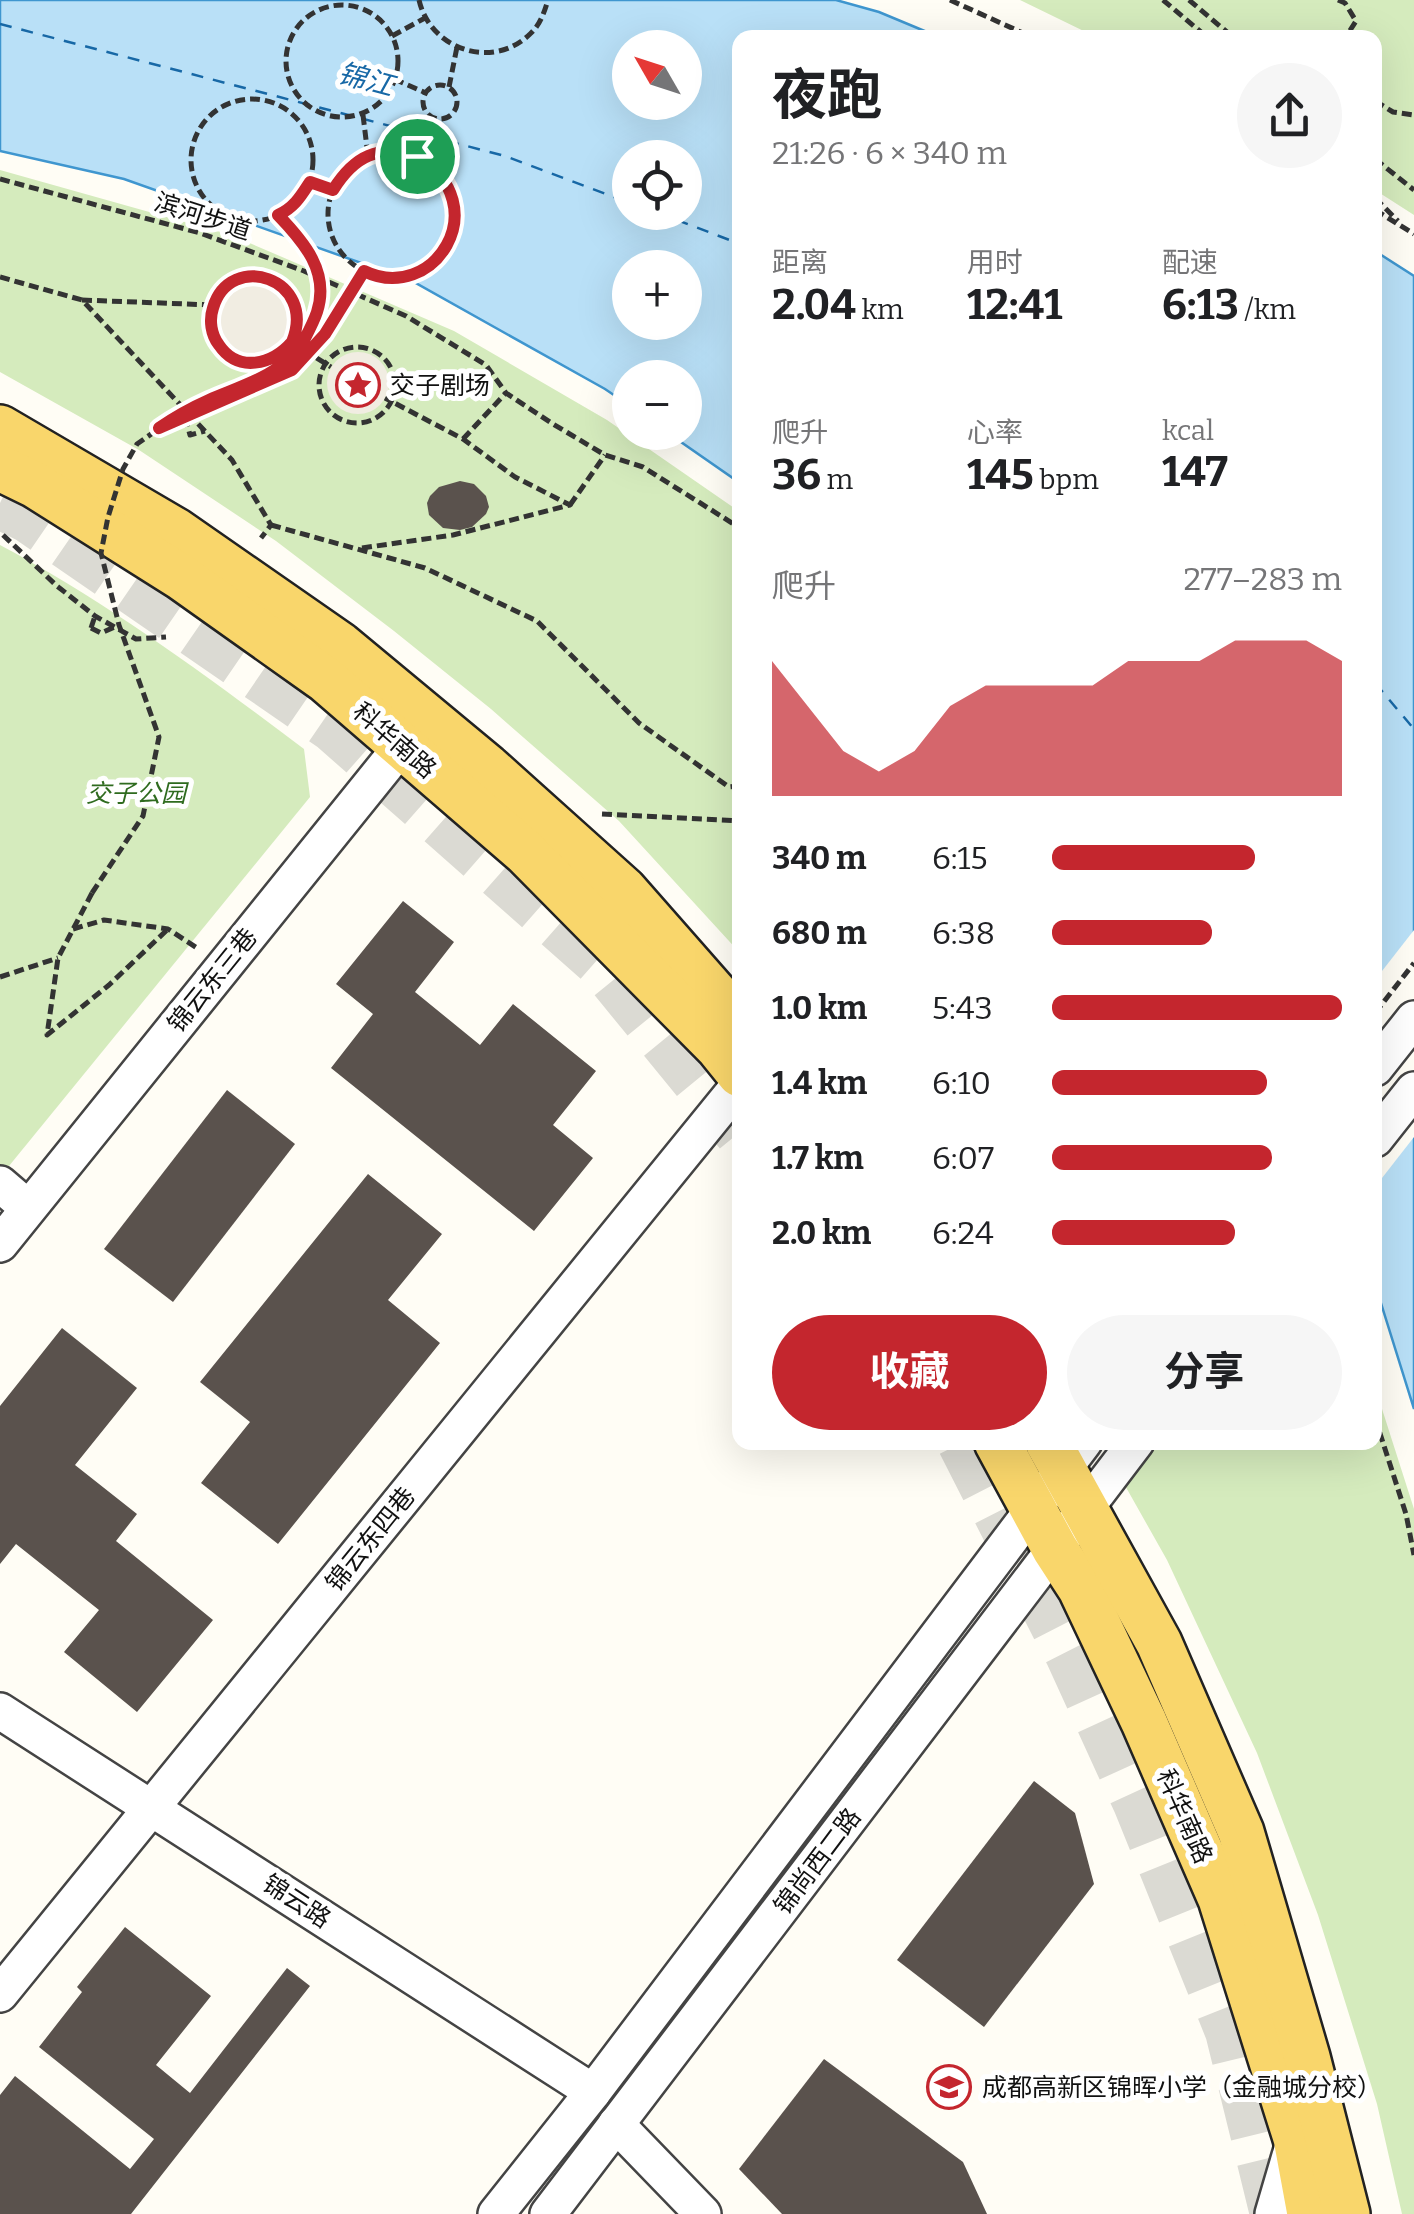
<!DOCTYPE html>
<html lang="zh">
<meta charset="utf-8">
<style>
:root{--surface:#fff;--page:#f6f6f6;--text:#202124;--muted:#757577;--accent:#c4262e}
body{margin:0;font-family:Bitter,"Noto Sans SC",serif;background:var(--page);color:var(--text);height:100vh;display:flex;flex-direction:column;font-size:38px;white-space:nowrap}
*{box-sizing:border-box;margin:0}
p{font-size:32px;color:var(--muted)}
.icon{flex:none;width:55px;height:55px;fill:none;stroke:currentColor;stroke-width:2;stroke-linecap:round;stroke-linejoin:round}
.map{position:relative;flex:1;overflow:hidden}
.drawer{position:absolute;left:732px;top:30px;width:650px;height:1420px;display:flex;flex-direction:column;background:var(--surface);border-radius:20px;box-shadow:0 10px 40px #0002}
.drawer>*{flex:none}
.needle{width:65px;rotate:309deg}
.controls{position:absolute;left:612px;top:30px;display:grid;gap:20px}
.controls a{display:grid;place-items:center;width:90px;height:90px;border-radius:50%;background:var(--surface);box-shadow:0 10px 40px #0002;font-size:50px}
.pin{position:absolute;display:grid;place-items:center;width:85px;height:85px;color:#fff;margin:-42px;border:5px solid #fff;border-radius:50%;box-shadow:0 2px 10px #0007}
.round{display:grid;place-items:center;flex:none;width:105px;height:105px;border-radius:52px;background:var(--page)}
.overview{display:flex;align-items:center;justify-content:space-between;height:170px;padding:0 40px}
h1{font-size:55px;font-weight:700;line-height:75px}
.stats{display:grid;grid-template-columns:repeat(3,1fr);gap:15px;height:170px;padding:10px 40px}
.stats div{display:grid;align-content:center}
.stats b{font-size:42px;font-weight:700}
.stats small{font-size:28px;font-weight:400}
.stats p{font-size:28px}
.chart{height:280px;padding:20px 40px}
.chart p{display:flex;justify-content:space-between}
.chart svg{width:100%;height:180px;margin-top:10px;fill:var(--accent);opacity:.7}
.button{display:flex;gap:20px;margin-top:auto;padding:20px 40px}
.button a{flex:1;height:115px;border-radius:60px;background:var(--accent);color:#fff;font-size:40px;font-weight:700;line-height:115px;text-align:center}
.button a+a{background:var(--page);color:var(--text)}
ul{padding:0 40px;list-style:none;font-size:32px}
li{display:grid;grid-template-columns:160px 120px 1fr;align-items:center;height:75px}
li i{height:25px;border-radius:12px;background:var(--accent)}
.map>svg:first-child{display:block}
.green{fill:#d5ebbd}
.plaza{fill:#f1ede2}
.water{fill:#b9e0f7;stroke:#3f96cf;stroke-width:2.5;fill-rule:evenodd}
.pier{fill:#fffdf5}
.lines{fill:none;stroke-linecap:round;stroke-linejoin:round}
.ferry{stroke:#1768a6;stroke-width:2.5;stroke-dasharray:12 10;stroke-linecap:butt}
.building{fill:#5a524d}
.highway-tunnel{stroke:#dbdad3;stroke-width:52;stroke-dasharray:52 26;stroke-linecap:butt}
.minor-casing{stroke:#444;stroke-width:40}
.major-casing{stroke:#222;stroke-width:50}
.path{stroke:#333;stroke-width:5;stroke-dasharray:10 5;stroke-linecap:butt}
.minor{stroke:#fff;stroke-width:35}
.major{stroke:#f9d66b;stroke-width:45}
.path-bridge{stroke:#333;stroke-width:5;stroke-dasharray:10 5;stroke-linecap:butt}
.route-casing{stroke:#fff;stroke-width:20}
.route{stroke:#c4262e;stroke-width:12}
.labels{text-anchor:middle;stroke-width:10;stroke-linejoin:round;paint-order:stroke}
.street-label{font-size:25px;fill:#111;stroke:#fff}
.poi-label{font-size:25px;fill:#111;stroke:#fff;text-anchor:start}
.park-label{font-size:25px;font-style:italic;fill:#2f6b1f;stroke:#fff}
.water-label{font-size:28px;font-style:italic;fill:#1768a6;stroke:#fff}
</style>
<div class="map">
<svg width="1414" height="2214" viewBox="0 0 1414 2214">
<rect width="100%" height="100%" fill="#fffdf5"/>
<g class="green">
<path d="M1020 0H1414V215L1375 190V38L1096 37Z"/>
<path d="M0 170 231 235 454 331 607 420 740 512V953L619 821 491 709 394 631 276 541 139 450 0 372Z"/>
<path d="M0 545C107 602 207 676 304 749L310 797 0 1177Z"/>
<path d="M1375 1387 1414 1509V2214H1402L1377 2104 1318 1915 1257 1753 1167 1560 1101 1443 1375 1442Z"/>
</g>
<g class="plaza">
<circle cx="254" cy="320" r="51"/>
<circle cx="358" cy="383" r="31"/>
</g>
<g class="water">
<path d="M0 0H836L879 12 939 37 740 38V483L668 433 685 432V378H630V406L605 389 412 281 124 179 0 151ZM630 48H685V102H630ZM630 158H685V212H630ZM630 268H685V322H630Z"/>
<path d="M1375 251 1414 276V1409L1375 1284Z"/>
</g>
<path class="pier" d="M1414 930V1137L1375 1187V980Z"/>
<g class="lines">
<g class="ferry">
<path d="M0 24 505 156 630 203"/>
<path d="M656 212 740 244"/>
<path d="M1375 683 1414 729"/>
</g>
</g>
<g class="building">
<path d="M460 481 474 484 486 496 489 507 486 514 472 527 460 530 443 528 429 515 427 503 430 496 439 487Z"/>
<path d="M403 901 454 942 415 992 480 1045 513 1004 596 1071 553 1125 593 1158 534 1231 331 1068 373 1014 336 984Z"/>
<path d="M227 1090 295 1144 173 1302 104 1249Z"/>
<path d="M368 1174 442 1234 388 1300 440 1343 278 1544 201 1483 250 1422 200 1382Z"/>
<path d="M62 1328 137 1388 75 1465 137 1514 116 1541 213 1620 137 1712 64 1652 99 1610 16 1544 0 1564V1406Z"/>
<path d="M1034 1781 1075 1813 1094 1884 984 2027 897 1960Z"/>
<path d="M125 1927 211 1996 156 2065 190 2093 287 1968 310 1986 131 2214H0V2095L15 2076 130 2169 154 2139 39 2047 82 1992 77 1987Z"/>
<path d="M824 2059 963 2162 987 2214H782L739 2169Z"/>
</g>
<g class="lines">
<g class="highway-tunnel">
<path d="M0 503 29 517 333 726 601 962 740 1132"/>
<path d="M963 1442 1071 1654 1139 1803 1231 2031 1276 2214"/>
</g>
<g class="minor-casing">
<g id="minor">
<path d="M1375 1068 1414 1019"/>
<path d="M1375 1139 1414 1090"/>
<path d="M0 1184 28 1208"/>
<path d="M0 1244 417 727"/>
<path d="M0 1711 593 2092"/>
<path d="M0 1994 740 1084"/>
<path d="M616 2124 703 2214"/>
<path d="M496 2214 593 2092 1084 1442"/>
<path d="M548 2214 1136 1442"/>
<path d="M1273 2214 1295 2139"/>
</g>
</g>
<g class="major-casing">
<g id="major">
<path d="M0 428 176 531 340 645 487 767 624 890 740 1022"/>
<path d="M0 468 35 485 181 577 326 680 525 852 719 1048 740 1074"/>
<path d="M997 1442 1055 1549 1081 1589 1144 1722 1221 1899 1296 2138 1310 2214"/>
<path d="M1048 1442 1159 1643 1241 1832 1307 2057 1347 2214"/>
</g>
</g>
<g class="path">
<path d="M419 0C430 49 492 71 530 34 540 25 544 13 548 0"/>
<path d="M950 0 1034 38"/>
<path d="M1163 0 1208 38"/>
<path d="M1189 0 1234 38"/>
<path d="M1338 0 1345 3 1356 21 1349 32 1339 38"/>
<circle cx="342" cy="61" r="56"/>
<path d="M392 36 425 18"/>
<path d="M394 79 426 93"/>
<circle cx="440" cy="102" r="17"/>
<path d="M449 87 457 47"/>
<circle cx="252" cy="160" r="61"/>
<path d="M1375 101 1393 112 1414 115"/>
<path d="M363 115 368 156"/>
<circle cx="391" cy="214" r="63"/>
<path d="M417 156 435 118"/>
<path d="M1375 159 1414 190"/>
<path d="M0 179 200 233 304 271 406 316 486 365 506 393 553 424 605 455 643 467 740 528"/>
<path d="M310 181 333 190"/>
<path d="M1375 198 1398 221"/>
<path d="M1375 210 1414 234"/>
<path d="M278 215 299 236 318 266"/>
<circle cx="254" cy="320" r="43"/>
<path d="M0 277 82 300 232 460 271 525 261 538"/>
<path d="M82 300 213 305"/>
<path d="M291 342 331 367"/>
<circle cx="357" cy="385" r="38"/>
<path d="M261 378 289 362 301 348 318 311"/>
<path d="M185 417 190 435 205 431"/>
<path d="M463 439 505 394"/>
<path d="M570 505 605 455"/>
<path d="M271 525 425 568 537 621 639 723 729 787 740 786"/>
<path d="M3 535 57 586 95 616 136 639 166 637"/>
<path d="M362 548 453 535 570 505 515 477 463 439 385 398"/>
<path d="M91 628 95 616"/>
<path d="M602 814 740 821"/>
<path d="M92 893 58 958 47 1035 109 985 168 929"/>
<path d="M73 929 104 920 168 929 197 948"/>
<path d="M0 977 58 958"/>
<path d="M1375 1013 1414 963"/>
<path d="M1375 1418 1406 1514 1414 1555"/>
</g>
<use href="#minor" class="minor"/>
<use href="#major" class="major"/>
<g class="path-bridge">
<path d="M318 311 321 289 318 266"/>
<path d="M171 423 292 370 325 333 364 271"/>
<path d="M91 628 101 633 119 625"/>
<path d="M92 893 143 816 159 737 119 625 101 553 108 517 123 469 137 444 181 413 261 378"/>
</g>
</g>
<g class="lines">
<g class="route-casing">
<path id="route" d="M417 156C378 145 355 155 333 190L310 182C301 196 294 208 278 215 304 242 330 272 317 312 313 324 306 336 300 348L292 342C318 278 230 250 213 308 209 320 211 335 219 345 238 373 272 365 292 342L300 348C278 376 241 386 209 400 191 408 175 417 159 428L292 370 325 334 364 271C433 305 498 206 417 156"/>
</g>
<use href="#route" class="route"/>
</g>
<defs>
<g id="sight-ring" transform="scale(2.25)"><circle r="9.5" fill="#fff" stroke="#c4262e" stroke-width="1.5"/><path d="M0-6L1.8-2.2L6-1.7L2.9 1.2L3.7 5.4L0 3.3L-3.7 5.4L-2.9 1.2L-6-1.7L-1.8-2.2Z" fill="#c4262e"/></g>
<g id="school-ring" transform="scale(2.25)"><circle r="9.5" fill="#fff" stroke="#c4262e" stroke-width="1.5"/><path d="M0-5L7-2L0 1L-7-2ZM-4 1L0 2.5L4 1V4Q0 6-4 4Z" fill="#c4262e"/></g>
</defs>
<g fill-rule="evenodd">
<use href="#sight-ring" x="358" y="385"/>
<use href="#school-ring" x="949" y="2087"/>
</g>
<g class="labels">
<g class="street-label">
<text transform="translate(203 216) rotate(18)" y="9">滨河步道</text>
<text transform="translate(395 740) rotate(41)" y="9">科华南路</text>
<text transform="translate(212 980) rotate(-51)" y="9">锦云东三巷</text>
<text transform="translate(370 1539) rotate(-51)" y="9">锦云东四巷</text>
<text transform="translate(1185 1816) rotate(66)" y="9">科华南路</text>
<text transform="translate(817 1861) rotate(-53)" y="9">锦尚西二路</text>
<text transform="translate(297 1901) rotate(33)" y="9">锦云路</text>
</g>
<g class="poi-label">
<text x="390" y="394">交子剧场</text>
<text x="982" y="2096">成都高新区锦晖小学（金融城分校）</text>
</g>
<g class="park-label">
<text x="136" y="802">交子公园</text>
</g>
<g class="water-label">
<text transform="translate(366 79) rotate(15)" y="10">锦江</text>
</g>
</g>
</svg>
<div class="controls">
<a><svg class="needle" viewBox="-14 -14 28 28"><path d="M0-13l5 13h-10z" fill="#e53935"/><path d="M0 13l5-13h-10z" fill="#757577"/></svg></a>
<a><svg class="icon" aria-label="locate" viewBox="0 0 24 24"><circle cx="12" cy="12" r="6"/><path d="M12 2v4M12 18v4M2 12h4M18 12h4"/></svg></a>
<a>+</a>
<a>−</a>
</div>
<div class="pin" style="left:417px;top:156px;background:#1e9e55"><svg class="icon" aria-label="arrive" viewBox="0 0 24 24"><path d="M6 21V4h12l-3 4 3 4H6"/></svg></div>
<section class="drawer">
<div class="overview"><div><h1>夜跑</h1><p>21:26 · 6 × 340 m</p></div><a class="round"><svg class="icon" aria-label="share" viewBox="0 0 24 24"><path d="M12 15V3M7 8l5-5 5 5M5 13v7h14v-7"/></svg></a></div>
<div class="stats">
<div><p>距离</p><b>2.04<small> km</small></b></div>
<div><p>用时</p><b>12:41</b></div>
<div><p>配速</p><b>6:13<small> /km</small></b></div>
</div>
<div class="stats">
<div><p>爬升</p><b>36<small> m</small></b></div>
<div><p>心率</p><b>145<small> bpm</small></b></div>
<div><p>kcal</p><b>147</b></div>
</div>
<div class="chart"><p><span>爬升</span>277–283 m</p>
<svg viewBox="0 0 160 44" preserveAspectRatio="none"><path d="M0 44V11L10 22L20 33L30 38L40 33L50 22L60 17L70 17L80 17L90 17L100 11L110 11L120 11L130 6L140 6L150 6L160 11V44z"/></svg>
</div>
<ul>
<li><b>340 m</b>6:15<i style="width:70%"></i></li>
<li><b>680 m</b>6:38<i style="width:55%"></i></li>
<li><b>1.0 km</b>5:43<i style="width:100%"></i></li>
<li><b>1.4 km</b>6:10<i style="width:74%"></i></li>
<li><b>1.7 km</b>6:07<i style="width:76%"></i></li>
<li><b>2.0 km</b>6:24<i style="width:63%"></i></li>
</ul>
<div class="button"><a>收藏</a><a>分享</a></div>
</section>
</div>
